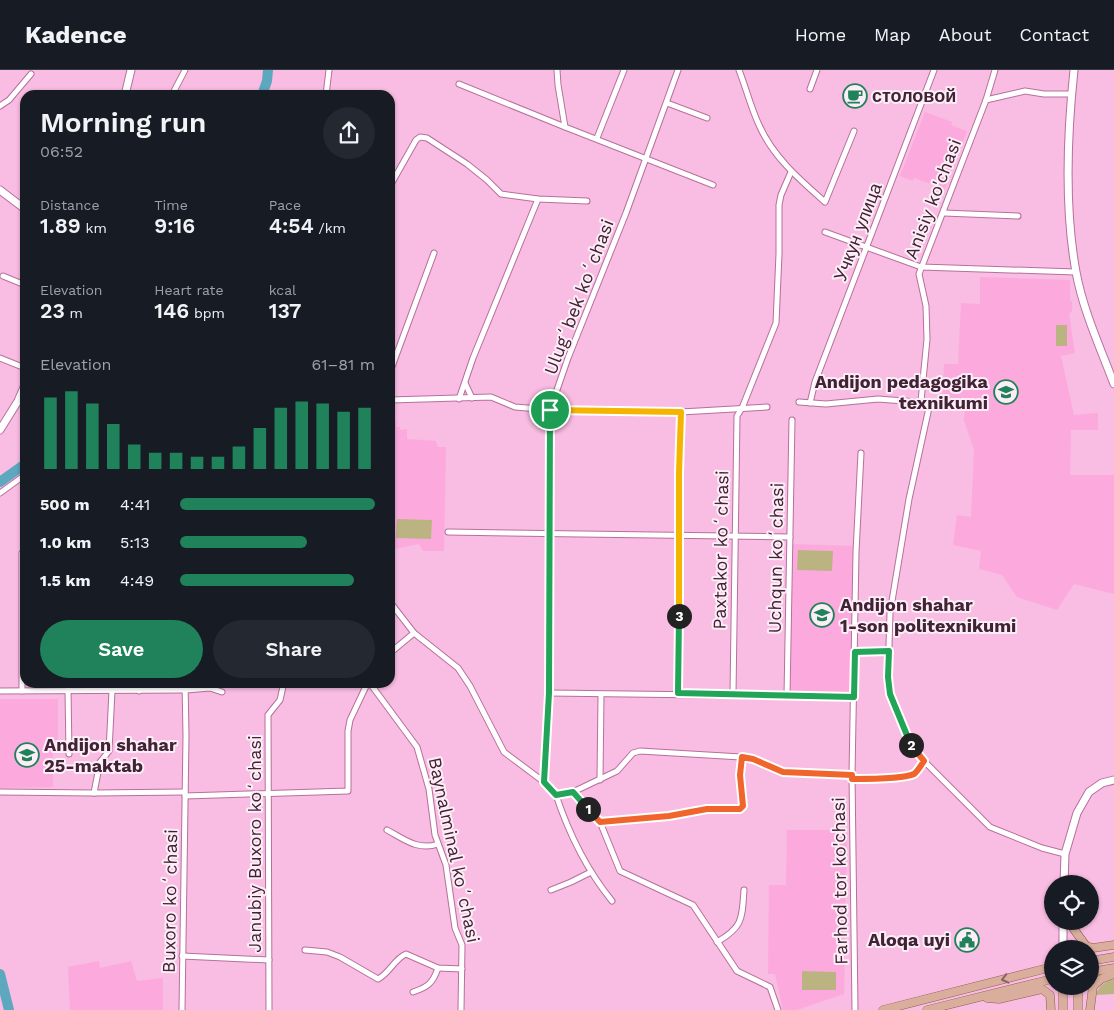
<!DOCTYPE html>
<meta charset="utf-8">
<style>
:root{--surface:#171b24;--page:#242831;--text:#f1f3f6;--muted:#9ea1a6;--line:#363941;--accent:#20825b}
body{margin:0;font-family:"Work Sans",sans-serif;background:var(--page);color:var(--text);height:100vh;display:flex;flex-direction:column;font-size:19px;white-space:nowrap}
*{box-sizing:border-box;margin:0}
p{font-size:16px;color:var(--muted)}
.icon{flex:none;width:28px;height:28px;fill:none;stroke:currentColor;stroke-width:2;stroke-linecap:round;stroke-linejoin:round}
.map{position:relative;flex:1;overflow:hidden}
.sheet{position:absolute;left:20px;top:20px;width:375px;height:598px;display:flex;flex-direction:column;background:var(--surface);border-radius:15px;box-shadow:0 1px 4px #0004}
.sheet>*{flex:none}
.fabs{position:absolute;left:1044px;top:805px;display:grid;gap:10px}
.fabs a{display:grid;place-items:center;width:55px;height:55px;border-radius:50%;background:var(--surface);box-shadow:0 1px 4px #0004;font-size:25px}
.pin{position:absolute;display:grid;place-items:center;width:42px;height:42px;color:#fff;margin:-21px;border:2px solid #fff;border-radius:50%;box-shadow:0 1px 5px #0007}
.km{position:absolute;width:25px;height:25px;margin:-12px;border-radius:50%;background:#222;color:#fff;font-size:14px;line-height:25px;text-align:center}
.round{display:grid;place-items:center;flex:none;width:52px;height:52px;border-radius:26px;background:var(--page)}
.headline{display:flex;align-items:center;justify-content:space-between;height:85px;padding:0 20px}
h1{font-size:28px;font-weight:600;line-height:38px}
.metrics{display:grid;grid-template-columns:repeat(3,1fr);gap:8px;height:85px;padding:5px 20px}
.metrics div{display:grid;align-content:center}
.metrics b{font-size:21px;font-weight:600}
.metrics small{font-size:14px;font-weight:400}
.metrics p{font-size:14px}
.chart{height:140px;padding:10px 20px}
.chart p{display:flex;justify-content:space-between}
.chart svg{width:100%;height:90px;margin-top:5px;stroke:var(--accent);stroke-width:6}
.primary-button{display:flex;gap:10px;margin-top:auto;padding:10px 20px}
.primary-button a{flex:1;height:58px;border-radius:30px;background:var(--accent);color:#fff;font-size:20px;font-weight:600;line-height:58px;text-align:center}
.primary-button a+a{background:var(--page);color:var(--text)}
ul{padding:0 20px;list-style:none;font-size:16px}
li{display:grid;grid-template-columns:80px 60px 1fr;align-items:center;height:38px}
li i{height:12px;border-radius:6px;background:var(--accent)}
header{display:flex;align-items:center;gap:30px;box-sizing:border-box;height:70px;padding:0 25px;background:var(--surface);border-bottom:1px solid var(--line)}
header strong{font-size:24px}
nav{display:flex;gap:28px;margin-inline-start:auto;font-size:18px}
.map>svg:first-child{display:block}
.built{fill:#fcaade}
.green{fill:#bbb482}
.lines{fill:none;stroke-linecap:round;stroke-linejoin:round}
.river{stroke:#5da7bf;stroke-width:10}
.street-casing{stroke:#b6709d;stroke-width:7}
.secondary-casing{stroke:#b6709d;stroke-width:9}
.primary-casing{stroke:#935a4e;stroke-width:9}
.street{stroke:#fff;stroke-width:5}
.secondary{stroke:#fff;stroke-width:7}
.primary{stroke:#d9ae9d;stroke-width:8}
.oneway{stroke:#856264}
.split-1-casing{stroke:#fff;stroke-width:10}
.split-2-casing{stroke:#fff;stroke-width:10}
.split-3-casing{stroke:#fff;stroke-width:10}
.split-4-casing{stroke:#fff;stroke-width:10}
.split-1{stroke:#22a559;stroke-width:6}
.split-2{stroke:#f0652b;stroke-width:6}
.split-3{stroke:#22a559;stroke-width:6}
.split-4{stroke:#f5b400;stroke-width:6}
.labels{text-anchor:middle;stroke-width:4;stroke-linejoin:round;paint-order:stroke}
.poi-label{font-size:18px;font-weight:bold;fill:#402335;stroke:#fdedf6;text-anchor:start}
.street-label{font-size:18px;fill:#402335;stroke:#fdedf6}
</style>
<header>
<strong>Kadence</strong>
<nav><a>Home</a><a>Map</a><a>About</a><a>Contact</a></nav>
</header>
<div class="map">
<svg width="1114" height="940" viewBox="0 0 1114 940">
<rect width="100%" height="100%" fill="#f9bce2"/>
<g class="built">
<path d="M925 42 952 52 951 55 967 61 945 119 914 108 913 111 900 106Z"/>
<path d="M980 207 1070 210V231H1072V242L1069 243 1075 283 1061 286 1074 345 1098 343V360H1071L1070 405H1114V524L1074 514 1057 540 1017 527 1002 505 979 499 981 481 953 475 957 445 971 447 974 380 964 350 965 339H942L944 294H958L961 233 980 234Z"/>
<path d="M390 350 396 351V357H400V360L407 359V369L436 371 438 377H446L444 481H423L419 474 390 480Z"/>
<path d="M792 474 853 476 850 623 790 621Z"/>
<path d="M0 629H58V670H53V717L0 718Z"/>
<path d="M787 760H847L844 924 797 940H783L775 904H768L769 815H786Z"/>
<path d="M99 891 100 898 131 891 137 911 163 908V940H70L68 897Z"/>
</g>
<g class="green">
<rect x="1056" y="255" width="11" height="21"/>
<path d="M397 449 432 450 431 469 396 468Z"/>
<path d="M798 480 833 481 832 501 797 500Z"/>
<path d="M802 901 836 902V920H802Z"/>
<path d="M1114 909V924L1096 925C1098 916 1105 912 1114 909Z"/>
</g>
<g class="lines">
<g class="river">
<path d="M262 25 267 11 268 0"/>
<path d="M0 412 25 394"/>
<path d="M0 904 9 940"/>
</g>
<g class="street-casing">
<g id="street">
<path d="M557 0 558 15 565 57 713 115"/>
<path d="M739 0C746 18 751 38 759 55 773 87 800 110 825 132L854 61"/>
<path d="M459 14 565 57"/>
<path d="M810 19 817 0"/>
<path d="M172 25 185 0"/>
<path d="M326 25 329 0"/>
<path d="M986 30 1025 21 1044 24H1071"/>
<path d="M667 33 707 48"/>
<path d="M0 36 9 30 31 4"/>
<path d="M597 68 624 0"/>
<path d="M390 116 416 70 420 67 427 68 467 94 487 110 501 124 538 129 587 131"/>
<path d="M944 143 1018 146"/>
<path d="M825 162 921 197 1076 202"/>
<path d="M3 206 25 215"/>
<path d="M0 288 25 298"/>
<path d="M390 302 434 183"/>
<path d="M465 313 472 328"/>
<path d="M459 329 473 288 538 129"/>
<path d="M390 330 491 327 515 337 550 340 681 342 767 337"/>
<path d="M921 331 927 269 926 236 919 204 986 30 995 0"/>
<path d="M799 332 826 334 878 329 930 333 909 429 890 543 888 607 890 624 913 680 990 757 1042 778 1065 784"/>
<path d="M810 333 815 312 934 0"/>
<path d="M0 423 25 405"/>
<path d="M448 462 790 467"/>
<path d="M390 532 414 563 458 598 470 616 504 682 544 712 556 725 573 722 600 752 620 801 693 835 737 901 770 917 778 940"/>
<path d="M855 582 889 581"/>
<path d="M390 583 414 563"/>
<path d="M139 612V621"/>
<path d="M369 612 417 677 429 719 435 765 446 795 455 858 462 875 461 940"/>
<path d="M68 620 69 684"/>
<path d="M0 621 186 620 210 618 222 622"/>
<path d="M22 621V483"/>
<path d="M549 623 854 627"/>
<path d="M678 623 679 403 681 342"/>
<path d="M733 624 737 346 742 338 776 253 779 184V135L781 125 791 102"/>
<path d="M787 626 792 350"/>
<path d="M852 709H880L911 705 914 704 924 691"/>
<path d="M600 710 601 625"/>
<path d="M544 712 549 623 550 340 568 288 626 143 678 0"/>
<path d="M0 722 94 723 185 722"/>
<path d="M573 722 617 701 633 683 640 681 741 687 753 689 783 702 852 705"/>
<path d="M94 723 100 692 109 681 112 621"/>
<path d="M556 725C569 764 586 799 612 831"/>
<path d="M185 726 348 721V661L350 650 368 612"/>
<path d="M600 752 669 746 707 739 742 738 740 705 741 687"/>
<path d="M387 760C404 769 418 781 438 774"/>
<path d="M551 820 571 812 591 802"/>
<path d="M717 872C743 857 742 849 744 820"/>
<path d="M305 880 327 882 340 887 378 909C390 903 394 889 406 884L438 898 462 899"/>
<path d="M182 886 269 890"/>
<path d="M413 922C428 917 433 913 438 898"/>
<path d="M182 940 186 666 185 612"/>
<path d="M269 940 268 645 280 630 284 612"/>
<path d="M855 940 852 705 856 482 861 383"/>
</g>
</g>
<g class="secondary-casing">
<g id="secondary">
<path d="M1074 0C1067 66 1064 136 1076 202 1083 240 1100 277 1114 314"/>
<path d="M125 25 131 0"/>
<path d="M0 120 25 139"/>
<path d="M0 360 18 331 25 315"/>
<path d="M1064 814 1065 784 1077 743 1089 722 1102 713 1114 710"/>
<path d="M1063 879V851"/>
</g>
</g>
<g class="primary-casing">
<g id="primary">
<path d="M1068 851 1086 876 1093 878 1114 875"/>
<path d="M1090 891 1114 887"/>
<path d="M1090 902 1114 898"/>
<path d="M987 928 999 929 1042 919 1050 925 1051 940"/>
<path d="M883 940 1052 897"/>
<path d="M927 940 1052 909"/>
<path d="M1063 940V916"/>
<path d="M1078 940V916"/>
<path d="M1090 940 1093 916 1101 909 1114 904"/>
</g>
</g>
<use href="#street" class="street"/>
<use href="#secondary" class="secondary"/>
<use href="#primary" class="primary"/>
</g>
<defs><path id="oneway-chevron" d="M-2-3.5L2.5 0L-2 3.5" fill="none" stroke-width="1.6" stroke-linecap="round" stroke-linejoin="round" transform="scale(1.25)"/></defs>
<use class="oneway" href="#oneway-chevron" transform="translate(1005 909) rotate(166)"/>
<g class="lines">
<g class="split-1-casing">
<path id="split-1" d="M550 340 549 623 544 712 556 725 573 722 588 739"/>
</g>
<g class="split-2-casing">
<path id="split-2" d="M588 739 600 752 669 746 707 739H740L743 736 740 705 742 687 753 689 783 702 852 705V709C865 709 904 709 914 704 918 701 921 695 924 691L911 675"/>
</g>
<g class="split-3-casing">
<path id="split-3" d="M679 546 678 623 854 627 855 582 889 581 888 607 890 624 911 675"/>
</g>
<g class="split-4-casing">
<path id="split-4" d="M550 340 681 342 679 403V546"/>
</g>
<use href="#split-1" class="split-1"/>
<use href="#split-2" class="split-2"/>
<use href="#split-3" class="split-3"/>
<use href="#split-4" class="split-4"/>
</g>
<defs>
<g id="cafe-ring" transform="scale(1.25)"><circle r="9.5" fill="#fdedf6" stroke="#20825b" stroke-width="1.5"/><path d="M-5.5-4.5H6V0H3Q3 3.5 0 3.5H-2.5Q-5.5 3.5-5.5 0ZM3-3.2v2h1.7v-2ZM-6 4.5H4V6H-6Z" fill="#20825b"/></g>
<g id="university-ring" transform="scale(1.25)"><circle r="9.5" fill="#fdedf6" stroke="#20825b" stroke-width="1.5"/><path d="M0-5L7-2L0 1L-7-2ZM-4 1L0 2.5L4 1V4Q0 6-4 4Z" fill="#20825b"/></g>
<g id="school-ring" transform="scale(1.25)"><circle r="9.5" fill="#fdedf6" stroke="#20825b" stroke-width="1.5"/><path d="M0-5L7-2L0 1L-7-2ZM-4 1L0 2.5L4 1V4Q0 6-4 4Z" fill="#20825b"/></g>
<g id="civic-ring" transform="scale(1.25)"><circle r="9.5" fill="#fdedf6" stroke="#20825b" stroke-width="1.5"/><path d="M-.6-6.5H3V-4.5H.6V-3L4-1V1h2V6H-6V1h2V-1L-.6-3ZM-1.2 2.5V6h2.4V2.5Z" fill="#20825b"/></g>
</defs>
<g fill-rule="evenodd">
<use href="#cafe-ring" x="855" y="26"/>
<use href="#university-ring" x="1006" y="322"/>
<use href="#university-ring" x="822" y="545"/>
<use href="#school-ring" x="27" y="685"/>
<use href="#civic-ring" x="967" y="870"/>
</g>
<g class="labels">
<g class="poi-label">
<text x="872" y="32">столовой</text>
<text x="988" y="318" text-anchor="end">Andijon pedagogika<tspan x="988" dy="21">texnikumi</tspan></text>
<text x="840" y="541">Andijon shahar<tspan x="840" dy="21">1-son politexnikumi</tspan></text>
<text x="44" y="681">Andijon shahar<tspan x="44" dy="21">25-maktab</tspan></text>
<text x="950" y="876" text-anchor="end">Aloqa uyi</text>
</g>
<g class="street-label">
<text transform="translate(933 129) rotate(-69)" y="6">Anisiy ko'chasi</text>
<text transform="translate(858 162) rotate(-69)" y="6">Учкун улица</text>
<text transform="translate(579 227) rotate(-69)" y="6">Ulugʻbek koʻchasi</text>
<text transform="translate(721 480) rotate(-89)" y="6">Paxtakor koʻchasi</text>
<text transform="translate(776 488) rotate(-89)" y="6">Uchqun koʻchasi</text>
<text transform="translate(255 774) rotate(-90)" y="6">Janubiy Buxoro koʻchasi</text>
<text transform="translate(454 780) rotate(78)" y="6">Baynalminal koʻchasi</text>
<text transform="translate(840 811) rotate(-91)" y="6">Farhod tor ko'chasi</text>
<text transform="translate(170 831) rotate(-89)" y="6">Buxoro koʻchasi</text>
</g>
</g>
</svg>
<div class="fabs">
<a><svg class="icon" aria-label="locate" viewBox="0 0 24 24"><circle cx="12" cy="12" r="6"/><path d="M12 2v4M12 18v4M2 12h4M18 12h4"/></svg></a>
<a><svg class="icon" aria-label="layers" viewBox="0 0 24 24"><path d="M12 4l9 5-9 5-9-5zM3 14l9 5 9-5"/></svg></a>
</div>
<div class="pin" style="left:550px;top:340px;background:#1e9e55"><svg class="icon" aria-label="arrive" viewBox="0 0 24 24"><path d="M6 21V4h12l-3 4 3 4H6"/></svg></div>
<b class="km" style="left:588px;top:739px">1</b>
<b class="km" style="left:911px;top:675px">2</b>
<b class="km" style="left:679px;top:546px">3</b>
<section class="sheet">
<div class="headline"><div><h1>Morning run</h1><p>06:52</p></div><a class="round"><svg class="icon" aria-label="share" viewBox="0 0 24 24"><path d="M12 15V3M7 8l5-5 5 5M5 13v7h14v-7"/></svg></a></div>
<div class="metrics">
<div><p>Distance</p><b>1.89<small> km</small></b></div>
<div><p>Time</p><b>9:16</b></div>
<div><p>Pace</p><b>4:54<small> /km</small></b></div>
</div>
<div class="metrics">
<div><p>Elevation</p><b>23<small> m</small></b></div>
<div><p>Heart rate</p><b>146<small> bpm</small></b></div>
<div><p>kcal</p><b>137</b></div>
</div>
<div class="chart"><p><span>Elevation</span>61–81 m</p>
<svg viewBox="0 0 160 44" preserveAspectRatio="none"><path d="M5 44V9M15 44V6M25 44V12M35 44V22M45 44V32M55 44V36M65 44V36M75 44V38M85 44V38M95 44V33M105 44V24M115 44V14M125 44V11M135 44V12M145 44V16M155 44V14"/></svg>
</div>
<ul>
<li><b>500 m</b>4:41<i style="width:100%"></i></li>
<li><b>1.0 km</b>5:13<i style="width:65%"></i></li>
<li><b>1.5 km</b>4:49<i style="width:89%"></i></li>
</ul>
<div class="primary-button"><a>Save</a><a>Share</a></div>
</section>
</div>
